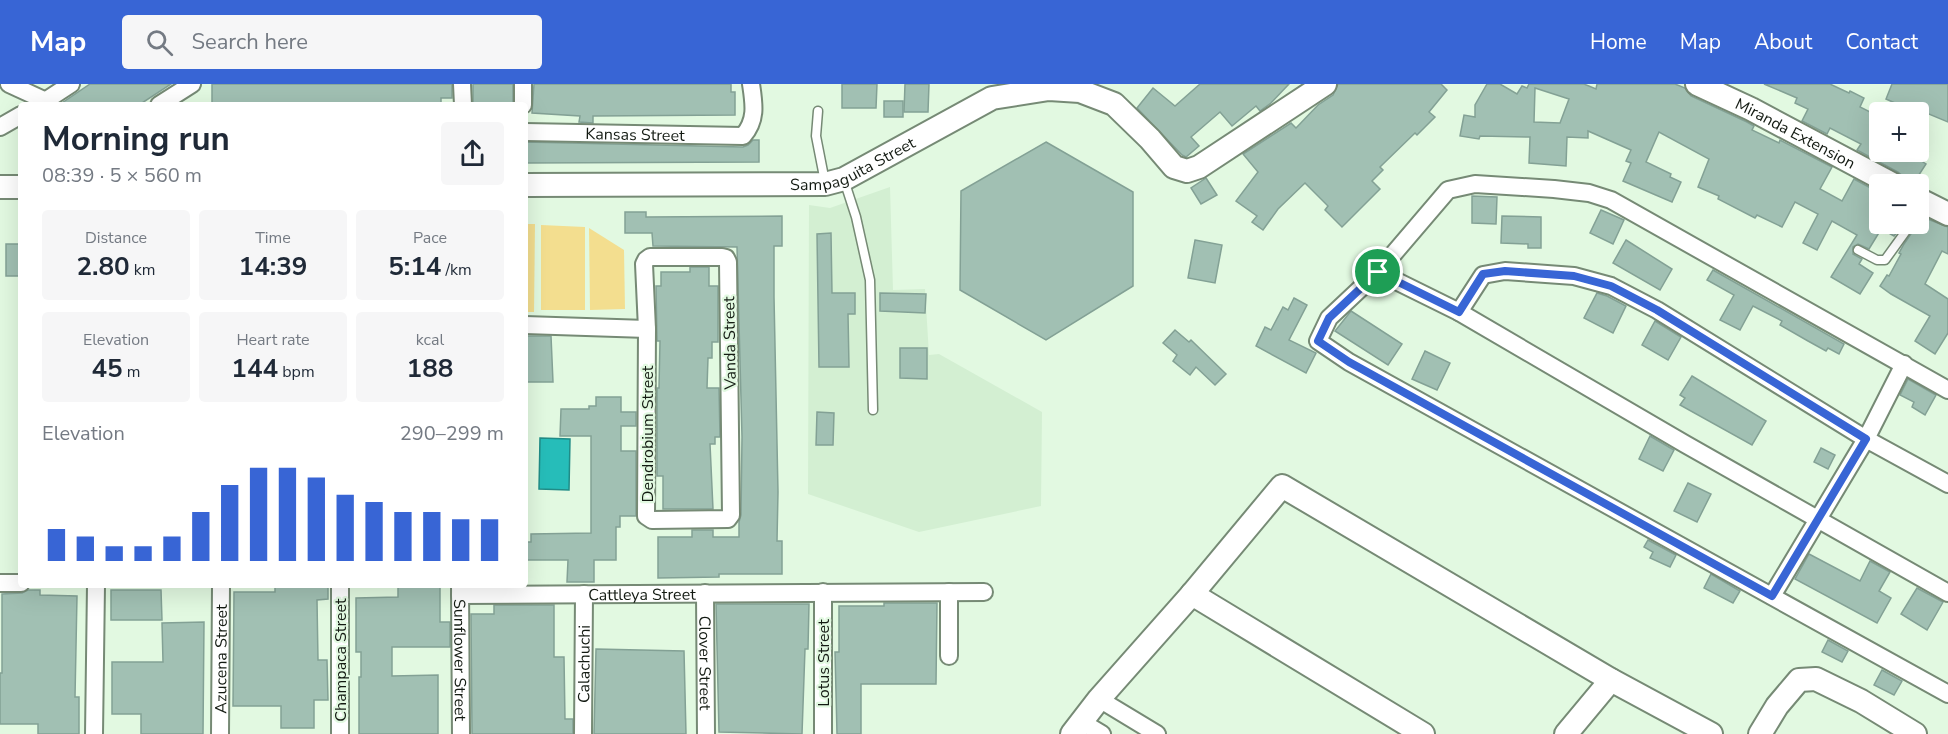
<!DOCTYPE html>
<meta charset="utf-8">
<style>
:root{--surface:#fff;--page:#f6f6f7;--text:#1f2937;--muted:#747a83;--accent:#3865d5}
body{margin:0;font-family:"Nunito Sans",sans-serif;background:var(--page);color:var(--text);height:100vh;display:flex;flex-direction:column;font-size:22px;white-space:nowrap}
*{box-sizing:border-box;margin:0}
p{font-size:20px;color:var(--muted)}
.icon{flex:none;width:33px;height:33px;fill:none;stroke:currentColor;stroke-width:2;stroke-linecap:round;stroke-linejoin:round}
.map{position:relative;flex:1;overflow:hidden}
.side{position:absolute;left:18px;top:18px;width:510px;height:486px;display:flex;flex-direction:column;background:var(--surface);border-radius:6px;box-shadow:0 6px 24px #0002}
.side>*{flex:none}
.controls{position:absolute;left:1869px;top:18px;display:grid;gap:12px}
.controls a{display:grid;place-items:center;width:60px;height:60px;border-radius:6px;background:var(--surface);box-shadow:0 6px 24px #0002;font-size:30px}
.pin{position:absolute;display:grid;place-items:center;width:51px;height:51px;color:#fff;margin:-26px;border:3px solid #fff;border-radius:50%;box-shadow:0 2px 6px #0007}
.round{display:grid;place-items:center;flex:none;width:63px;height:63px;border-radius:6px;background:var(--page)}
.head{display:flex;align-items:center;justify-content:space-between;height:102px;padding:0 24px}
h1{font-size:33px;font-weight:700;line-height:45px}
.metrics{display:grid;grid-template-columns:repeat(3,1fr);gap:9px;height:102px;padding:6px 24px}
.metrics div{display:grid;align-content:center;border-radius:6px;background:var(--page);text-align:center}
.metrics b{font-size:26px;font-weight:700}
.metrics small{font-size:16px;font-weight:400}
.metrics p{font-size:16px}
.chart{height:168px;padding:12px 24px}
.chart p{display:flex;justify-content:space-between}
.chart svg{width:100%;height:108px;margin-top:6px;stroke:var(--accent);stroke-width:6}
header{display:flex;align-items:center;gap:36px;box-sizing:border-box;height:84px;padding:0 30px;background:var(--accent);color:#fff}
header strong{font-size:28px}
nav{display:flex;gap:33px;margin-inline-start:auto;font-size:21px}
.search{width:420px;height:54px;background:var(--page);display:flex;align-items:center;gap:15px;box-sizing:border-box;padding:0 21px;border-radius:6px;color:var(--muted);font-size:22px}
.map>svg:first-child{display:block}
.built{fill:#d3efd2}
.green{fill:#f3de8f}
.water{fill:#26bdb9;stroke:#208c87;stroke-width:1.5}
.building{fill:#a1c0b3;stroke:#83a195;stroke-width:1.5;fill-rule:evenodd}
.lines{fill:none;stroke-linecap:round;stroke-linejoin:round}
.lane-casing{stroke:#768a75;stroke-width:11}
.street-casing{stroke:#768a75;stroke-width:20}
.secondary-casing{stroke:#768a75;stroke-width:26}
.lane{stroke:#fff;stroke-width:8}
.street{stroke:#fff;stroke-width:16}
.secondary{stroke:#fff;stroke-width:22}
.route-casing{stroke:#fff;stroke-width:12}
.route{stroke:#3865d5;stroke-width:8}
.labels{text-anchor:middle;stroke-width:4.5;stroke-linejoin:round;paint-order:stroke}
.street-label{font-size:16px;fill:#131a12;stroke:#e2f9e1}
</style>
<header>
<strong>Map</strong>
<div class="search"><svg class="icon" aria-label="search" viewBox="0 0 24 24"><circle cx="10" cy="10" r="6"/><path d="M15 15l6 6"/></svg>Search here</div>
<nav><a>Home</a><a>Map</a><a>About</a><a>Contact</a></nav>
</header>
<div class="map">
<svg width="1948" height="650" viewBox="0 0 1948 650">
<rect width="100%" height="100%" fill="#e2f9e1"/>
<path class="built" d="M890 103 893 206 925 205 929 271 939 270 1042 328 1041 422 919 448 808 410 809 121 830 124Z"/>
<g class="green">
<path d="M525 140H535L534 228H525Z"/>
<path d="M541 141 585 143V226H541Z"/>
<path d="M589 144 624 166 625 225 590 226Z"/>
</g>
<path class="water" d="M540 354 570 355 569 406 539 405Z"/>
<g class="building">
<path d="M90 0H171L139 21H59Z"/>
<path d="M212 0H452V14H441V21H212Z"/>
<rect x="473" y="0" width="40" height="21"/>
<path d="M534 0H731V8H735V31L593 32V39L579 38 580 32 532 29Z"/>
<path d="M842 0H877L876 24H842Z"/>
<path d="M905 0H929L928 28H904Z"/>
<path d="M1200 0H1289L1271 19 1260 27 1256 22 1232 42 1220 28 1191 53 1199 62 1186 73 1182 71 1137 24 1153 4 1175 22Z"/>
<path d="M1338 0H1441L1447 6 1429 28 1435 33 1417 51 1415 49 1380 83 1383 86 1372 97 1380 105 1342 143 1325 126 1328 122 1305 99 1278 125 1263 146 1252 138 1257 132 1236 117 1258 88 1243 70 1291 39 1296 44 1318 21 1333 11Z"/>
<path d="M1487 0H1500L1517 10 1522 2 1527 4 1529 0H1584L1596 5 1597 0H1675L1685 4 1691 12 1747 38 1754 42 1752 46 1779 59 1780 56 1832 83 1820 105 1842 117 1854 95 1880 109V140H1904L1894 152 1880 144V147L1869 165 1858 160 1853 163V170L1862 175 1859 180 1873 189 1860 210 1831 193 1857 151 1832 137 1817 166 1803 159 1818 130 1795 118 1782 143 1757 131 1755 134 1718 115 1719 112 1698 103 1709 75 1659 48 1646 78 1671 90 1670 93 1681 98 1672 118 1623 97 1631 79 1626 77 1631 66 1588 47V54L1567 53 1566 82 1529 79 1530 53 1480 52 1479 55 1460 52 1464 31 1475 33V21ZM1535 4 1569 15 1560 39 1534 38Z"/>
<path d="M1764 0H1830L1849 9 1850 7 1864 14 1860 23 1880 33V68H1928L1923 78 1926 80 1913 100H1905L1904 93 1898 88 1857 66 1861 60 1830 44 1827 50 1802 37 1808 25 1795 19 1797 14Z"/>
<path d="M1892 0H1948V38L1905 20 1904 23 1886 15Z"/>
<rect x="884" y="17" width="19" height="16"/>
<path d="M753 56H759V78L525 79V58L743 63 748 61Z"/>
<path d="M1046 58 1133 108V202L1046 256 960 206 961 107Z"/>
<path d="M1206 94 1217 111 1201 120 1191 104Z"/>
<path d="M1472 112 1497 113 1496 140 1472 139Z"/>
<path d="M1601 126 1624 136 1613 160 1590 149Z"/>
<path d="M625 128H646V133L782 132V162H774V213L778 408 777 457H782V490H719V493L658 494V453H692V446H713V453H739V438L741 431 742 353 737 163 653 162 652 149H625Z"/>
<path d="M1502 132 1541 133V164H1528V160L1501 159Z"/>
<path d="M1925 134 1948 143V170L1942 167 1925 200 1948 215V249L1935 270 1915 257 1930 232 1891 210 1880 202 1887 191 1889 192 1901 170 1899 169 1904 160 1917 141 1919 142Z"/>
<path d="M831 149 832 209H855V230H848L849 283H819L817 150Z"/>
<path d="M1195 156 1222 161 1215 199 1188 194Z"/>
<path d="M1626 156 1672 185 1660 206 1613 179Z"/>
<rect x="6" y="160" width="15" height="32"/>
<path d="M690 183H709V202H718V258H712V274H708L707 304H719L720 353H715V360H710L713 425H663V392H657V304H659L660 257H657L656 202H661V188H690Z"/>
<path d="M1713 186 1844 260 1839 270 1828 264 1826 267 1808 257 1780 241 1782 237 1753 222 1740 246 1720 236 1734 211 1707 196Z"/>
<path d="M880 209 926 210 925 229 880 227Z"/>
<path d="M1597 209 1607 212 1626 222 1613 249 1584 234Z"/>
<path d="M1294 214 1307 221 1289 256 1316 269 1306 289 1256 262 1265 243 1271 246 1283 223 1288 226Z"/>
<path d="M1351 227 1402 260 1388 281 1335 247Z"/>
<path d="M1655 237 1681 253 1668 276 1642 261Z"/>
<path d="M1175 246 1189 258 1191 256 1226 290 1215 301 1196 283 1190 291 1173 277 1177 271 1163 259Z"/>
<path d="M525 252H551L553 298H525Z"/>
<path d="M900 264H927V295L900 294Z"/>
<path d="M1425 267 1450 279 1437 306 1412 295Z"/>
<path d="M1692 292 1766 337 1752 361 1680 321 1685 314 1680 311Z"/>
<path d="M1908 295 1936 311 1925 331 1912 323 1914 318 1900 311Z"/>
<path d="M596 313H621V328H636V342H621V367H636V432H620V443H616V476H594V498H567L568 476H525V458H531V450L591 449V352H560L561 325H589V322H596Z"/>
<path d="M817 328 834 329 833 361H816Z"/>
<path d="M1650 352 1674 366 1663 387 1639 375Z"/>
<path d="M1821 364 1835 371 1828 385 1814 378Z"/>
<path d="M1688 399 1711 410 1697 438 1674 427Z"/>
<path d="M1648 456 1676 471 1670 483 1650 474 1653 468 1644 463Z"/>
<path d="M1809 470 1860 497 1870 477 1890 488 1879 507 1891 514 1877 539 1795 495Z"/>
<path d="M1711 490 1740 507 1733 519 1704 504Z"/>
<path d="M275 501H328V515L317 516 318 576H327L328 616H314V644H281V622H233L234 508H275Z"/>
<path d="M398 503H440V538H450V563H392V592L438 591V650H359V593H361V568H356V514L398 513Z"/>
<path d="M1917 504 1943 518 1927 546 1901 530Z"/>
<path d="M28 506H40V511L77 512 75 613H79V650H38V640H0V589H2V510L22 509Z"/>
<path d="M111 506H161L162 536H111Z"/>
<path d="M884 519H937L936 600H861V650H837L835 568H839V522H884Z"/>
<path d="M716 520H809L808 565H805L802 650 719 648Z"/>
<path d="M494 521H554V573H564L565 635H573V650H472L471 530H494Z"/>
<path d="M204 538 203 650H141V630H112V578H163L162 539Z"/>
<path d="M1828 556 1848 567 1842 578 1822 568Z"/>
<path d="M596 565 684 567 686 650H594Z"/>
<path d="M1882 586 1902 597 1894 611 1874 601Z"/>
</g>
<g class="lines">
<g class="lane-casing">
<g id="lane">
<path d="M818 27 816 52 825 98"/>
<path d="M844 96 856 133 870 196 873 326"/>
<path d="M1858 166 1877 176H1885L1911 140"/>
</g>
</g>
<g class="street-casing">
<g id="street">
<path d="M9 0 46 17"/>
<path d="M462 0 463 21"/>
<path d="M523 0V21"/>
<path d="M39 21 71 0"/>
<path d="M159 21 192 0"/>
<path d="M0 43 21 31"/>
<path id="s1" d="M525 48 743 52C757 36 754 20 751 0"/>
<path d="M650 173H722L726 174 728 178 731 431 728 435 652 436 646 432 647 245 644 180 646 176Z"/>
<path d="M1378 188 1459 228 1685 360 1948 509"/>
<path d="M1459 228 1483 191 1505 187 1574 192 1611 202 1657 226 1866 355 1948 400"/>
<path d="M525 241 647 245"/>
<path d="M1948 306 1611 116 1589 109 1554 105 1475 100 1448 106 1378 188 1329 234 1318 257 1349 278 1948 610"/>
<path d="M0 499H21"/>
<path d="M340 501V650"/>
<path id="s2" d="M460 501 461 650"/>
<path d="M823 508V650"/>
<path id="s3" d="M705 509 706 650"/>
<path id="s4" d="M460 511 984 508"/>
<path d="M1772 512 1866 355 1904 280"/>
<path d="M949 572V508"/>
<path d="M1099 615 1157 650"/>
<path d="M1082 638 1102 650"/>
<path d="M94 650 96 501"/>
<path id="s5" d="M220 650 221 501"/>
<path id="s6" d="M583 650 584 510"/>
</g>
</g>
<g class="secondary-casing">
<g id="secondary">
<path id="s7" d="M1697 0 1751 25 1892 100"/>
<path id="s8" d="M525 101 825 100 844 95 992 14 1049 5 1080 7 1114 20 1150 55 1174 83 1187 87 1199 83 1325 0"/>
<path d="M0 103H21"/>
<path d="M1918 115 1948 130"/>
<path d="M1192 510 1423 650"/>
<path d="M1072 650 1099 615 1192 510 1282 402 1611 596 1711 650"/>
<path d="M1566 650 1611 596"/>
<path d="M1760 650 1777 622 1799 596 1816 595 1861 617 1915 650"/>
</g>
</g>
<use href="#lane" class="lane"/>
<use href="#street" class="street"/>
<use href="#secondary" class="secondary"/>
</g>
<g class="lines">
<g class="route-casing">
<path id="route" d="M1505 187 1574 192 1611 202 1657 226 1866 355 1772 512 1349 278 1318 257 1329 234 1378 188 1459 228 1483 190Z"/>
</g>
<use href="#route" class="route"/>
</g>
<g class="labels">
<g class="street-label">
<text dy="6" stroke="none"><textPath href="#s7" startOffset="110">Miranda Extension</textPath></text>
<text dy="6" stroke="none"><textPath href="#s1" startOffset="110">Kansas Street</textPath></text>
<text dy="6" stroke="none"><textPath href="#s8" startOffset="332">Sampaguita Street</textPath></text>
<text transform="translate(729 259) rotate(-91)" y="6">Vanda Street</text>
<text transform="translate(647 350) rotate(-90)" y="6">Dendrobium Street</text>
<text dy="6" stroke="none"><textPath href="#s4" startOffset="182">Cattleya Street</textPath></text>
<text dy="6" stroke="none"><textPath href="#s5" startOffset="75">Azucena Street</textPath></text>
<text transform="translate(340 576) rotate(-90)" y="6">Champaca Street</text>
<text dy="6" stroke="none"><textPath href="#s2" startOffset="75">Sunflower Street</textPath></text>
<text transform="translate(823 579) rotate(-90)" y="6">Lotus Street</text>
<text dy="6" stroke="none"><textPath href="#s6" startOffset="70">Calachuchi</textPath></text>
<text dy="6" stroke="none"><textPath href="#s3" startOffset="70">Clover Street</textPath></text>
</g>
</g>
</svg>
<div class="controls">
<a>+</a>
<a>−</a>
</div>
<div class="pin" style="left:1378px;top:188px;background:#1e9e55"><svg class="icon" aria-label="arrive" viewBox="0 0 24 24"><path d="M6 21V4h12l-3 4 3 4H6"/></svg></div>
<section class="side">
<div class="head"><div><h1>Morning run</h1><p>08:39 · 5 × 560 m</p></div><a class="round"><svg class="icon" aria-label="share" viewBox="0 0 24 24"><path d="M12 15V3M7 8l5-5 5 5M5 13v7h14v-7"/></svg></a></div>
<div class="metrics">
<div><p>Distance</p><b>2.80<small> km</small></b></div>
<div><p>Time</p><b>14:39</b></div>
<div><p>Pace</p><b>5:14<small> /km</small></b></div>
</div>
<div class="metrics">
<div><p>Elevation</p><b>45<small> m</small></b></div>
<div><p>Heart rate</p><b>144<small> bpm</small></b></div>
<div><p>kcal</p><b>188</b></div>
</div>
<div class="chart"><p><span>Elevation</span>290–299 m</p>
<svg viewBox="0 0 160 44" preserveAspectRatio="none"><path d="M5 44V31M15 44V34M25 44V38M35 44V38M45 44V34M55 44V24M65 44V13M75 44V6M85 44V6M95 44V10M105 44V17M115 44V20M125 44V24M135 44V24M145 44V27M155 44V27"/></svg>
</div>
</section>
</div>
